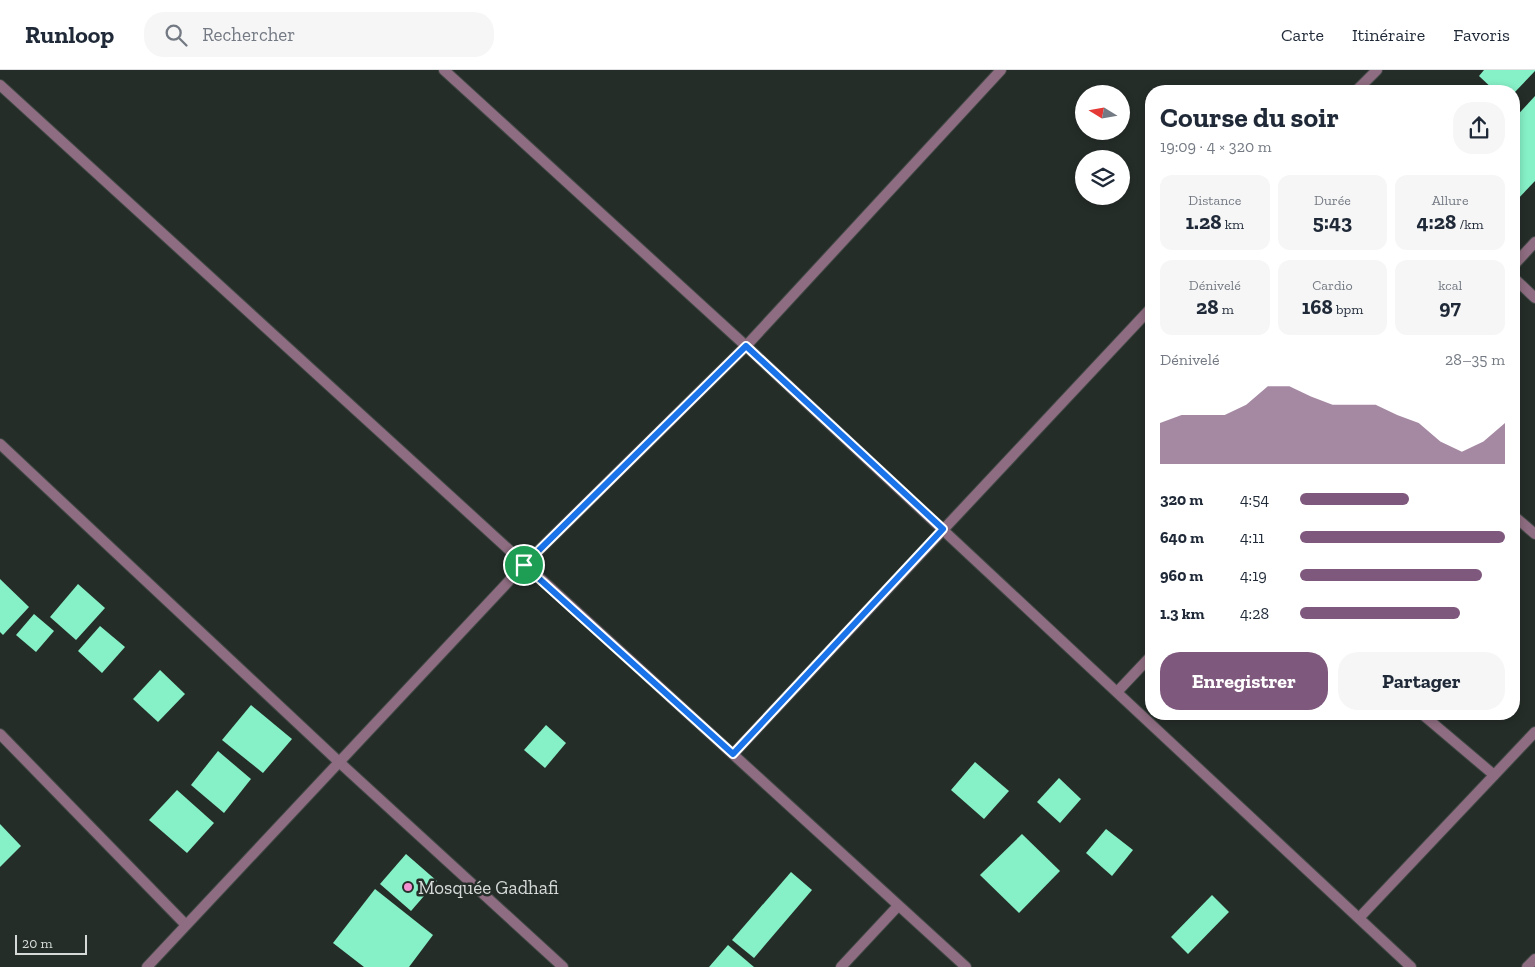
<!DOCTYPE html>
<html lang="fr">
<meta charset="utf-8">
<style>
:root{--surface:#fff;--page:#f6f6f7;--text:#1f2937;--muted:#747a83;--line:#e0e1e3;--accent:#7f587d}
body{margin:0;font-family:"Zilla Slab",serif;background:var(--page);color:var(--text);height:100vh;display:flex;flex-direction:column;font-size:19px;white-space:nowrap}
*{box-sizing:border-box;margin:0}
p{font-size:16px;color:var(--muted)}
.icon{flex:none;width:28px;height:28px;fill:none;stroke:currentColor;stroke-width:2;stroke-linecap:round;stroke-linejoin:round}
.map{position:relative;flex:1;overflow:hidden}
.sheet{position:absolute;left:1145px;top:15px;width:375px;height:635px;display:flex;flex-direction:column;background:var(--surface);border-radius:20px;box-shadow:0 2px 8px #0003}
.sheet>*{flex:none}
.needle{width:32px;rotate:281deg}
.tools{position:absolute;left:1075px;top:15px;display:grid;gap:10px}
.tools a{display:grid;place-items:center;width:55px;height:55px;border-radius:50%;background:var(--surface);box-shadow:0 2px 8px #0003;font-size:25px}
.scale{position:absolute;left:15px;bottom:12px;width:72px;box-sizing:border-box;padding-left:5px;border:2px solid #d5dad8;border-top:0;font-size:14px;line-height:18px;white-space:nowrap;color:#d5dad8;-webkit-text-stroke:4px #252d29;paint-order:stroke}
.pin{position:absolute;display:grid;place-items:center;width:42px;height:42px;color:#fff;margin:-21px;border:2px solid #fff;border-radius:50%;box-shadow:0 1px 5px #0007}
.round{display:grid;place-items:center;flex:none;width:52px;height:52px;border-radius:20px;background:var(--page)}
.summary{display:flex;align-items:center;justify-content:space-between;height:85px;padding:0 15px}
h1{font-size:28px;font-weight:700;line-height:38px}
.stats{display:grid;grid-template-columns:repeat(3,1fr);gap:8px;height:85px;padding:5px 15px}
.stats div{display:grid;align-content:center;border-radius:12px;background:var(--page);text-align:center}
.stats b{font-size:21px;font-weight:700}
.stats small{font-size:14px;font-weight:400}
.stats p{font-size:14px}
.chart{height:140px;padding:10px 15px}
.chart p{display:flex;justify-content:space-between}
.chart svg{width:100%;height:90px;margin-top:5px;fill:var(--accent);opacity:.7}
.button{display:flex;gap:10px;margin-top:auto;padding:10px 15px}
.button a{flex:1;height:58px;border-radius:20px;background:var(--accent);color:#fff;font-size:20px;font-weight:700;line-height:58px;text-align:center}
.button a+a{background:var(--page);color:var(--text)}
ul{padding:0 15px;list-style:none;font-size:16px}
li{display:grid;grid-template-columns:80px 60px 1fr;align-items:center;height:38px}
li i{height:12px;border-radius:6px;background:var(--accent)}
header{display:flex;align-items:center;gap:30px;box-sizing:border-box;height:70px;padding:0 25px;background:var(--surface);border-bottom:1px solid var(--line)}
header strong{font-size:24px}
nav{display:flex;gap:28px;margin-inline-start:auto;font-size:18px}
.search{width:350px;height:45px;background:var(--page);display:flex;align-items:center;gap:12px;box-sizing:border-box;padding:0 18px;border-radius:20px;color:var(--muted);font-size:19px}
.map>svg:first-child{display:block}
.building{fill:#86f1c7}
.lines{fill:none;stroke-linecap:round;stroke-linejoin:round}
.minor-casing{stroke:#414945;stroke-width:12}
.tertiary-casing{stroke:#414945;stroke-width:12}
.minor{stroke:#8e6c81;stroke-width:10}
.tertiary{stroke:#8e6c81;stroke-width:10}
.route-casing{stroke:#fff;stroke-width:10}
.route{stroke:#1a73e8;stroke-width:6}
.poi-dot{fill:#f591d2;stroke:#252d29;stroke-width:2}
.labels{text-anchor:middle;stroke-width:5;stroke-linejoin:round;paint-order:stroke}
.poi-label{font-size:19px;fill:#d5dad8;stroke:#252d29;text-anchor:start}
</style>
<header>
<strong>Runloop</strong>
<div class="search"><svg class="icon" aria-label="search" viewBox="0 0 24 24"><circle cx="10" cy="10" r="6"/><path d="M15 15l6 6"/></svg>Rechercher</div>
<nav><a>Carte</a><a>Itinéraire</a><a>Favoris</a></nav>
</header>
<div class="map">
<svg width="1535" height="897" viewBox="0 0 1535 897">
<rect width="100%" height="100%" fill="#252d29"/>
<g class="building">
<path d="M1484 0H1535V1L1514 23V21H1495L1479 6Z"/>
<path d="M1535 26V111L1514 133V49Z"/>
<path d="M0 509 29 537 3 565 0 562Z"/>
<path d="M78 514 105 538 76 570 50 547Z"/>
<path d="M34 544 54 561 36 582 16 565Z"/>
<path d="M100 556 125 577 102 603 78 581Z"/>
<path d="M160 600 185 624 158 652 133 629Z"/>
<path d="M251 635 292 669 263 703 222 670Z"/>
<path d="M546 655 566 673 545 698 524 680Z"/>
<path d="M218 681 251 709 224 743 191 715Z"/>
<path d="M975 692 1009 721 984 749 951 720Z"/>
<path d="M1059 708 1081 729 1060 753 1037 732Z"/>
<path d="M177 720 214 753 187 783 149 750Z"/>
<path d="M0 754 21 776 0 797Z"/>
<path d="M1106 759 1133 780 1112 806 1086 783Z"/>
<path d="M1022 764 1060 801 1019 843 980 805Z"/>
<path d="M406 784 437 811 411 841 380 814Z"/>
<path d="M791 802 812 820 754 888 732 870Z"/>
<path d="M375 819 433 865 409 897H364L333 873Z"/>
<path d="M1212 825 1229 842 1188 884 1171 867Z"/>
<path d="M728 875 754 897H709Z"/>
</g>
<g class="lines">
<g class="minor-casing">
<g id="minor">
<path d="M444 0 746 276 1411 897"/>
<path d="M1356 21 1377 0"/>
<path d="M1514 195 1535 172"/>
<path d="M1514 208 1535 228"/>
<path d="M0 374 338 691 563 897"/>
<path d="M1514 446 1535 464"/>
<path d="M1117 622 1151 586"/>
<path d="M1422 644 1494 705"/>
<path d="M0 664 185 854"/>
<path d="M733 684 1151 238"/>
<path d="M1359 848 1535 662"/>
<path d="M147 897 524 495 746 276 1001 0"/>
<path d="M841 897 897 837"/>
</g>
</g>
<g class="tertiary-casing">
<g id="tertiary">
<path d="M0 15 966 897"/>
<path d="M1527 897 1535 889"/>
</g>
</g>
<use href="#minor" class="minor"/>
<use href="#tertiary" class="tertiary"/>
</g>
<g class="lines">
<g class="route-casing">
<path id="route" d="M746 276 943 459 733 684 524 495Z"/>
</g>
<use href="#route" class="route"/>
</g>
<circle class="poi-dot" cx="408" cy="817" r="5"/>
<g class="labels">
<g class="poi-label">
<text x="418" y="824">Mosquée Gadhafi</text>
</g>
</g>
</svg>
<div class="tools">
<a><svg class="needle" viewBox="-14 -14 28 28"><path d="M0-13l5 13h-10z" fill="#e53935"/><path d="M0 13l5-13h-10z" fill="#747a83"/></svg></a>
<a><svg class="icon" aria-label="layers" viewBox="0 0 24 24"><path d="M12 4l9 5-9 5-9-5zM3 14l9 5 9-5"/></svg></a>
</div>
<div class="scale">20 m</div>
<div class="pin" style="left:524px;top:495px;background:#1e9e55"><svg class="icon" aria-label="arrive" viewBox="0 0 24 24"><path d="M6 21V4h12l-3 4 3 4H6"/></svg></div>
<section class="sheet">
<div class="summary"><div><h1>Course du soir</h1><p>19:09 · 4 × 320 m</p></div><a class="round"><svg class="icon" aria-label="share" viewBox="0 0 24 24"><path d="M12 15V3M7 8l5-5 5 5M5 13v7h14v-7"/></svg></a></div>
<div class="stats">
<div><p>Distance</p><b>1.28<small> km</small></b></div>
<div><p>Durée</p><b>5:43</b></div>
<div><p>Allure</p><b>4:28<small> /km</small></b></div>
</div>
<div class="stats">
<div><p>Dénivelé</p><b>28<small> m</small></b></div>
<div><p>Cardio</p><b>168<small> bpm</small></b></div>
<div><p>kcal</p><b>97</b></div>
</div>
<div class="chart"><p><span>Dénivelé</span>28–35 m</p>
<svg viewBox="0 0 160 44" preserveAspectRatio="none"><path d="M0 44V24L10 20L20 20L30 20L40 15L50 6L60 6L70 11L80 15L90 15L100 15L110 20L120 24L130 33L140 38L150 33L160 24V44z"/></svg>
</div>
<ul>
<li><b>320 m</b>4:54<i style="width:53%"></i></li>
<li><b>640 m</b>4:11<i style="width:100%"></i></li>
<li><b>960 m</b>4:19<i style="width:89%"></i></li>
<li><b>1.3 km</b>4:28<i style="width:78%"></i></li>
</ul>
<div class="button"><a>Enregistrer</a><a>Partager</a></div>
</section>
</div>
